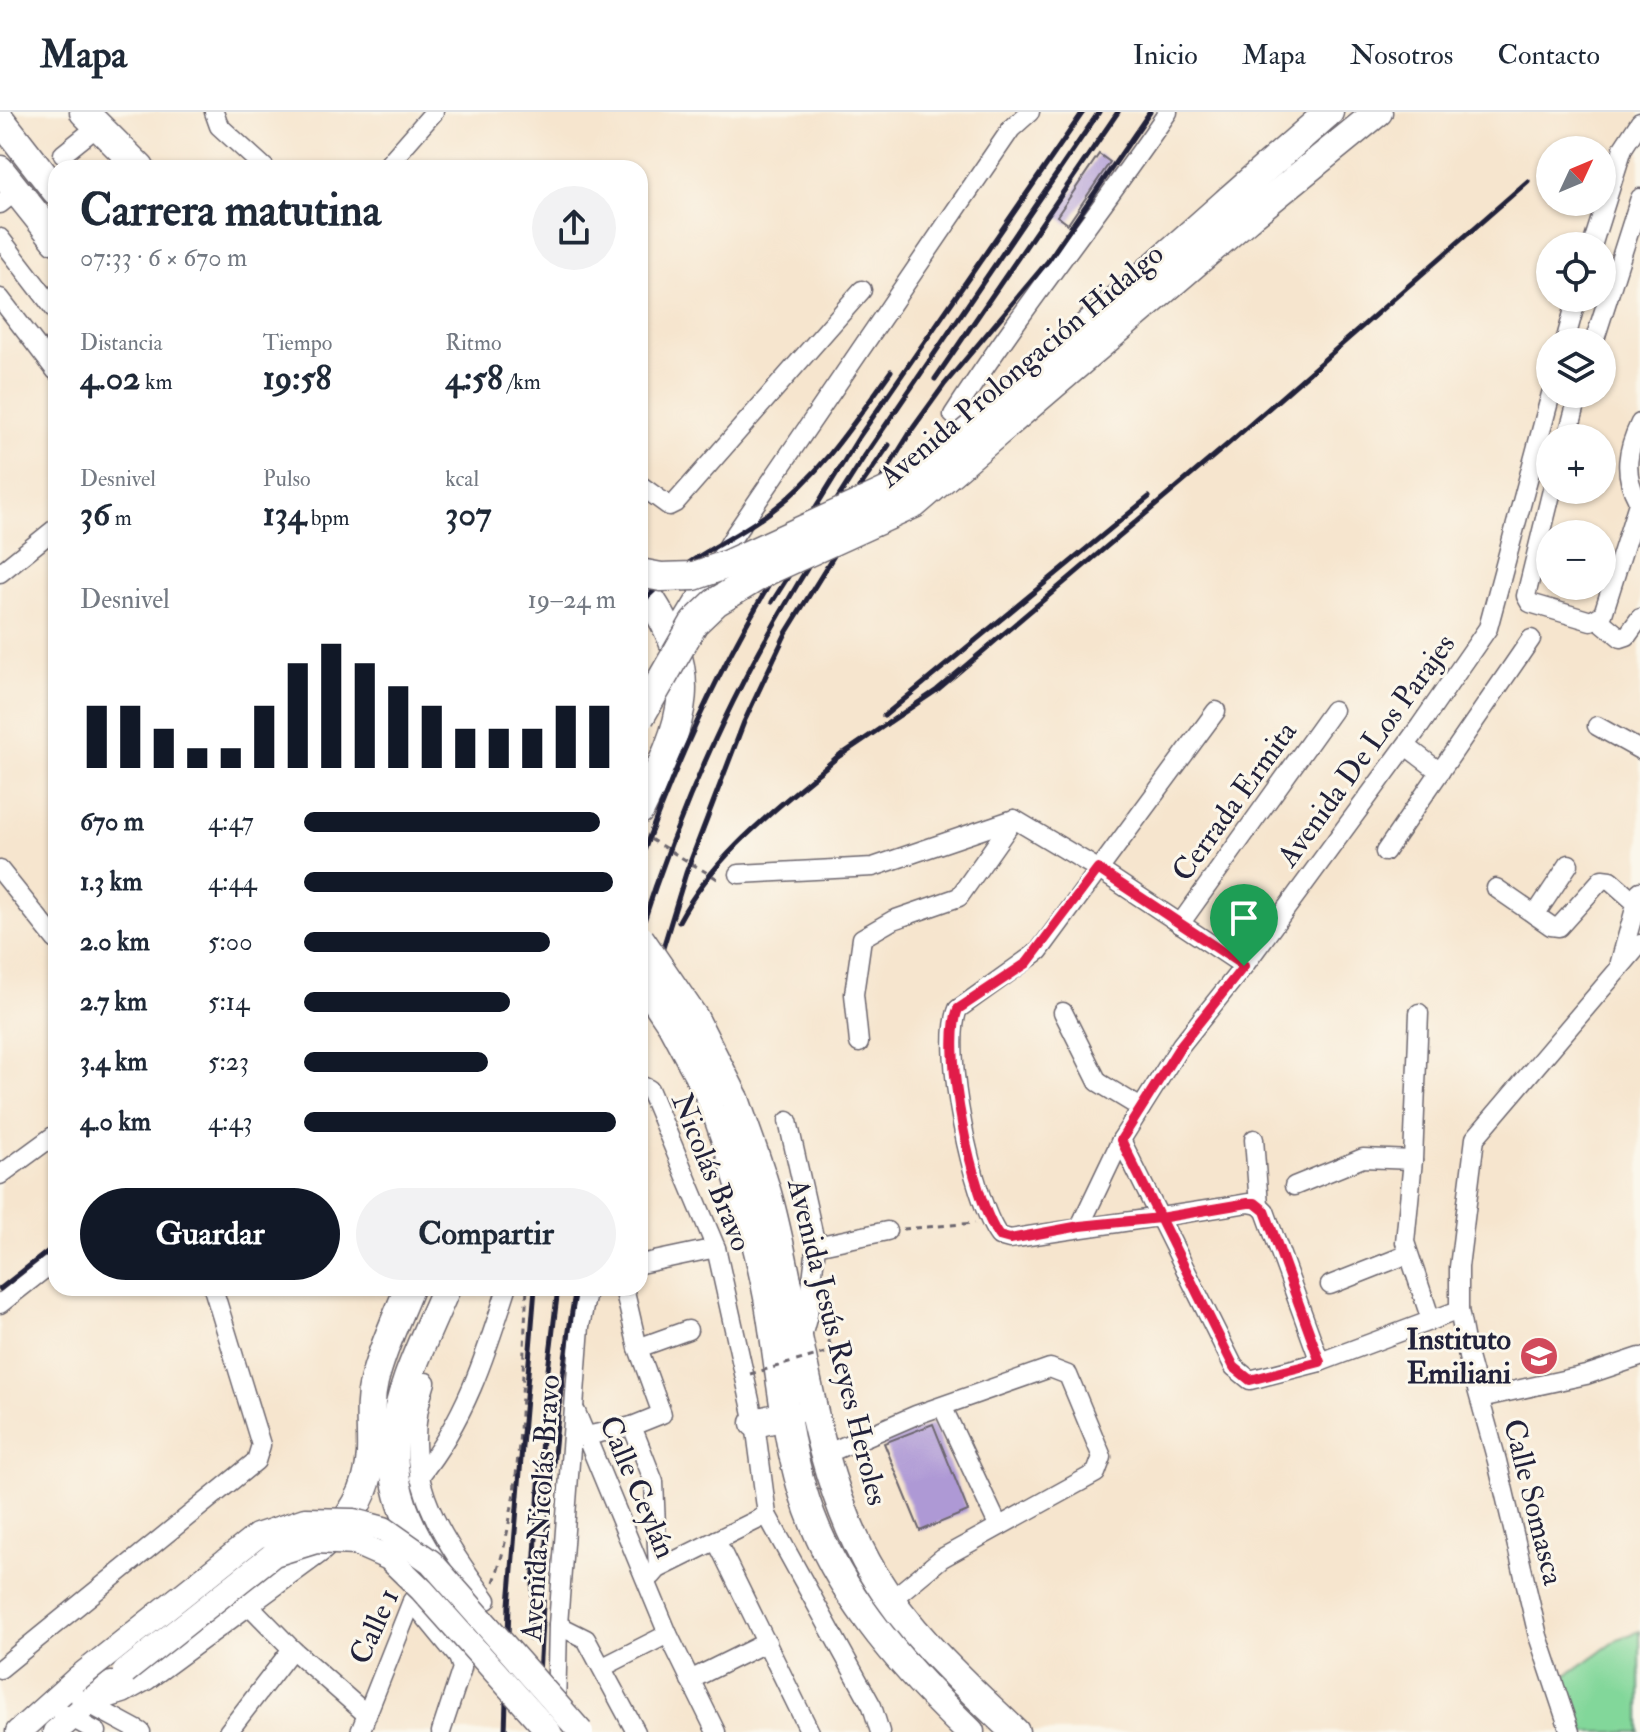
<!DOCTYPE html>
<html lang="es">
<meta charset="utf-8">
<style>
:root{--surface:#fff;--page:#f2f2f3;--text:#1f2937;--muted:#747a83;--line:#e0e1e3;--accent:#111827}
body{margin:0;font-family:"IM FELL Double Pica",serif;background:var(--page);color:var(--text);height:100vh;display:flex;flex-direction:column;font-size:30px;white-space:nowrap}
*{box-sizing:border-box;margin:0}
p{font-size:26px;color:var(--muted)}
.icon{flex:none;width:44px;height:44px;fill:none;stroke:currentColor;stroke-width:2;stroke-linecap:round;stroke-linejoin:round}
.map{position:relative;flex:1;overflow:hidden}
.panel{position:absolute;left:48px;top:48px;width:600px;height:1136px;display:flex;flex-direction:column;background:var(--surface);border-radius:24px;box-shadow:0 2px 6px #0004}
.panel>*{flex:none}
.needle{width:52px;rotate:46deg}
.fabs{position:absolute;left:1536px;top:24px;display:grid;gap:16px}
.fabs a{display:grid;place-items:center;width:80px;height:80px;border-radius:50%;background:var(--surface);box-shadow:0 2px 6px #0004;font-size:40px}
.pin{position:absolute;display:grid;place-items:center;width:68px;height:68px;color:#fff;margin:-82px -34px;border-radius:50% 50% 50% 0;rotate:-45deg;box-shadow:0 0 8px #0007}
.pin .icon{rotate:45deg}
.round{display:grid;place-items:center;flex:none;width:84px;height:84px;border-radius:42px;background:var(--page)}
.head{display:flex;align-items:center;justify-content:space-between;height:136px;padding:0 32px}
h1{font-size:44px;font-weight:700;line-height:60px}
.stats{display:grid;grid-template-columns:repeat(3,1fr);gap:12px;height:136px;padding:8px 32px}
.stats div{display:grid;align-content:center}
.stats b{font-size:34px;font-weight:700}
.stats small{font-size:22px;font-weight:400}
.stats p{font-size:22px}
.chart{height:224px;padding:16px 32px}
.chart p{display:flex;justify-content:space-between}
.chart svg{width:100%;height:144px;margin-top:8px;stroke:var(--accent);stroke-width:6}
.primary-button{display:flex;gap:16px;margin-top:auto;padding:16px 32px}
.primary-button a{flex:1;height:92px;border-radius:48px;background:var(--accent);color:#fff;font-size:32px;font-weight:700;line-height:92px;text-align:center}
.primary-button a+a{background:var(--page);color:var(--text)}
ul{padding:0 32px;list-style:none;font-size:26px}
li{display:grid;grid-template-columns:128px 96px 1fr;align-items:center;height:60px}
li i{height:20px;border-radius:10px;background:var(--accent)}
header{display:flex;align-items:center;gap:48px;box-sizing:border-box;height:112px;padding:0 40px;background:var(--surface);border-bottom:2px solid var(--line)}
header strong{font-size:38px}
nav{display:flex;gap:44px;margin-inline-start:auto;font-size:28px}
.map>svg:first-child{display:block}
.green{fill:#82d79a;stroke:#527c6a;stroke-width:2}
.building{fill:#ae99d5}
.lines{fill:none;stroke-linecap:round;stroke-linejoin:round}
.minor-casing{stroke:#6c666e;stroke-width:21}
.major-casing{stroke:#6c666e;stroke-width:27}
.highway-casing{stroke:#6c666e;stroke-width:31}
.path{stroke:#6c666e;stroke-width:3;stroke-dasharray:6 6;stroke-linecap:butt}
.minor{stroke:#fff;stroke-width:18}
.major{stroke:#fff;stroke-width:24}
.highway{stroke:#fff;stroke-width:28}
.rail{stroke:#22223b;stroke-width:5}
.major-bridge-casing{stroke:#6c666e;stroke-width:27;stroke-linecap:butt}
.highway-bridge-casing{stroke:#6c666e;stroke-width:31;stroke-linecap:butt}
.path-bridge{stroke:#6c666e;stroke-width:3;stroke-dasharray:6 6;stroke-linecap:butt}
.major-bridge{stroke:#fff;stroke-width:24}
.highway-bridge{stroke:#fff;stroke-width:28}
.route-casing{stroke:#fff;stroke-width:16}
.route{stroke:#e11d48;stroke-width:10}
.labels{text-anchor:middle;stroke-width:6;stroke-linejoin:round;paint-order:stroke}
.street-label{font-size:30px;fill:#22223b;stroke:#fbf7ec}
.poi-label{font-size:30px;font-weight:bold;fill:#22223b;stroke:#fbf7ec;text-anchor:end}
</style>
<header>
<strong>Mapa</strong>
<nav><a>Inicio</a><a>Mapa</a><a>Nosotros</a><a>Contacto</a></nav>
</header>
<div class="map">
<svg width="1640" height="1620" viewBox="0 0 1640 1620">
<rect width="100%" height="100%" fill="#fbf7ec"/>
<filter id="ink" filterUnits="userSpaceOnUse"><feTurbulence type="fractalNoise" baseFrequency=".0125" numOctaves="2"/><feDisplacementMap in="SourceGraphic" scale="16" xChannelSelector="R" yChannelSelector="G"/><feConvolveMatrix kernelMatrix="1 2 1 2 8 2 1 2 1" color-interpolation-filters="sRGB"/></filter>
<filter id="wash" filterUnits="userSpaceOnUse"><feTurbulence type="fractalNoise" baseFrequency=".006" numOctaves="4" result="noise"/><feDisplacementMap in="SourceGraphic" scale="32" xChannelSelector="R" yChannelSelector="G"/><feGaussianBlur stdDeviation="1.8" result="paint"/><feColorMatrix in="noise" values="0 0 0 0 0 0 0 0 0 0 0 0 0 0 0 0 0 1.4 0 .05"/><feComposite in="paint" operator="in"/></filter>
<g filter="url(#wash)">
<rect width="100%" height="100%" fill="#f6e5ce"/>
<path class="green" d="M1640 1519V1620H1580L1569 1595 1563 1566 1618 1527Z"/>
<g id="blocks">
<g class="building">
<path d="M1099 42 1110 50 1068 112 1057 104Z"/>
<path d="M933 1312 968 1399 920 1419 884 1331Z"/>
</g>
</g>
</g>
<g filter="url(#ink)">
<use href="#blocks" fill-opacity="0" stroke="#6c666e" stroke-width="2"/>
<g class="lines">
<g class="minor-casing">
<g id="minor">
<path d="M214 0 219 14 265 56"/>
<path d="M63 42 98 14"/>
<path d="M385 56 434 0"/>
<path d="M0 92 5 88"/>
<path d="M0 126 56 199"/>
<path d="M1592 134 1623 36 1640 10"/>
<path d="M0 186 56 259"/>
<path d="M1565 230 1577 186"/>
<path d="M1594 230 1640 86"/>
<path d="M953 303C1020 199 1098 103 1168 0"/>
<path d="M1567 326 1579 282"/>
<path d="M640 373 669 394 675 391 862 178"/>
<path d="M1552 378 1526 484 1530 491 1591 509 1603 502 1640 385"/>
<path d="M1637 387C1623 361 1627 338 1640 311"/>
<path d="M0 461 56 416"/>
<path d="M1598 507 1621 526 1627 524 1640 506"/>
<path d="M680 513 735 422 1011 17 1030 0"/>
<path d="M1216 599 1039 839 958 897C941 938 973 1089 999 1124L1010 1127C1089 1114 1168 1105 1248 1091L1259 1093"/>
<path d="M1597 614 1640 638"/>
<path d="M1406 634 1440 660"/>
<path d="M1385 740 1531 527"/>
<path d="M0 758 56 828"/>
<path d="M739 762 873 755 1014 707 1098 757 1244 854"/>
<path d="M1496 776 1551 814 1559 815 1602 767 1610 768 1635 790"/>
<path d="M1535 803 1569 752"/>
<path d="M1180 812 1333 598"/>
<path d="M1620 850 1640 779"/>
<path d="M1063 900 1098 970 1141 996"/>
<path d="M1419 901 1413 1048 1405 1130 1431 1208"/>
<path d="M859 931 854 882 862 826 893 808 959 785 1014 707"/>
<path d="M640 973 649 977 716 1136 755 1311 767 1403"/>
<path d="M788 1009 816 1134"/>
<path d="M1254 1027 1259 1093"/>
<path d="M1121 1028 1234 1255 1250 1268 1320 1250 1459 1198"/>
<path d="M0 1063 56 1022"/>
<path d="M1294 1074 1363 1046 1413 1048"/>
<path d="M1259 1093 1265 1099 1320 1250"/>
<path d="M1080 1114 1121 1028 1181 933 1244 854 1420 614 1488 516 1551 282"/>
<path d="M640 1152 716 1136"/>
<path d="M1330 1173 1406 1143"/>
<path d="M0 1192 56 1148"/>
<path d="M802 1225 808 1203 816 1134 887 1119"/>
<path d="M638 1236 688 1218"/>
<path d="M426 1270C396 1358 436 1418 487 1488"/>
<path d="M1480 1286 1586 1263 1640 1245"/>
<path d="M943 1296 998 1413"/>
<path d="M576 1300 668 1522 716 1620"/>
<path d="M632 1314 654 1370 658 1457"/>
<path d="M586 1324 632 1314 662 1302 638 1236 624 1176"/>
<path d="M826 1342 916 1303 1050 1256 1068 1263 1102 1345 1096 1361 942 1446 891 1488"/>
<path d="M419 1365C465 1308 485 1245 507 1176"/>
<path d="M767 1403 872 1594 880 1620"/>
<path d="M716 1428 810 1620"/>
<path d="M652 1464 658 1457 767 1403"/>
<path d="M412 1489 458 1545 462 1556 441 1620"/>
<path d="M246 1490 292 1537 366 1602"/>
<path d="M558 1513 586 1527 636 1620"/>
<path d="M603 1555 668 1522"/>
<path d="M0 1557 256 1349 261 1333 213 1176"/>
<path d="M690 1568 767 1530"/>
<path d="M80 1587 141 1620"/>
<path d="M556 1597 558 1513 580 1214 588 1176"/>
<path d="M61 1600 97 1620"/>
<path d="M228 1620 292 1537"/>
<path d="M360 1620 412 1489 426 1469"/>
<path d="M1570 1620 1538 1524 1497 1349 1468 1245 1459 1198V1155L1475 1026 1640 832"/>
</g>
</g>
<g class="major-casing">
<g id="major">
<path d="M18 1620 78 1566"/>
<path d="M55 1620 111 1572"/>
</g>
</g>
<g class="highway-casing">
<g id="highway">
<path d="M84 0 140 56"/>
<path d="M0 7 56 79"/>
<path d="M0 58 56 128"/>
<path d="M1229 88 1329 0"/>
<path d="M1249 105 1378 0"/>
<path d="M640 472C706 562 685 607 640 698"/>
<path d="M711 986C735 1051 755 1117 768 1185 779 1247 784 1317 802 1377 830 1474 899 1552 970 1620"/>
<path d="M735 987C747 1023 762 1059 771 1096 801 1213 811 1359 874 1463 911 1524 964 1571 1015 1620"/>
<path d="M755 1311 789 1303"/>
<path d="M431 1450C361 1343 402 1279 446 1176"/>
<path d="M96 1585 122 1577 145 1564 318 1437C347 1413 369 1381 371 1342 372 1317 368 1294 374 1269 382 1237 397 1206 409 1176"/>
</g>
</g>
<g class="path">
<path d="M903 1117 975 1111"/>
<path d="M822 1221 826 1220 832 1239"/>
<path d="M494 1470C524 1382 521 1269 527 1176"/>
</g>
<use href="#minor" class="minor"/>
<use href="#major" class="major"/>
<use href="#highway" class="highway"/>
<g class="rail">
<path d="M935 267 1118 0"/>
<path d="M788 440 859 325 1083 0"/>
<path d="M772 490 864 345 1099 0"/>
<path d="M640 493C681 446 725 434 773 398 822 361 856 308 891 259"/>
<path d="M884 604 1149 385"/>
<path d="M835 647 937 578 1228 332 1528 69"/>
<path d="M640 750C675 652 718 558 772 468"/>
<path d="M679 809C718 737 782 693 842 641"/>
<path d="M640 821C698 638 778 489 889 333"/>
<path d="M640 911 686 761 744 610 786 521 913 316 944 273 1048 149 1150 0"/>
<path d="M0 1177 56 1133"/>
<path d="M530 1527 544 1291 558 1176"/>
<path d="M505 1620 509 1493 535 1176"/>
<path d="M536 1620C544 1472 550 1323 576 1176"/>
</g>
<g class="major-bridge-casing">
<g id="major-bridge">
<path d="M125 1560 274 1442 316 1429 355 1431 389 1446 422 1478 549 1620"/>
<path d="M78 1566 257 1424 305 1408 354 1409 384 1417 431 1450 581 1620"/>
</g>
</g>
<g class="highway-bridge-casing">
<g id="highway-bridge">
<path d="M640 461 661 465 694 464 728 452 905 371 971 317 1229 88"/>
<path d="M640 605 694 511 716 490 767 459 914 392 1249 105"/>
<path d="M640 827 694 906 735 987"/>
<path d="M640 865 672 913 711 986"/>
</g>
</g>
<g class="path-bridge">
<path d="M640 721 721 769"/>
<path d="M750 1262 832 1239"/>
</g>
<use href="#major-bridge" class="major-bridge"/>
<use href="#highway-bridge" class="highway-bridge"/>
</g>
</g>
<g class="lines" filter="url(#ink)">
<g class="route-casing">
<path id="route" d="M1244 854 1098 757 1027 851 958 897C941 938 973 1089 999 1124L1010 1127 1080 1114 1160 1106 1234 1255 1250 1268 1320 1250 1265 1099 1255 1091H1248L1160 1106 1121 1028 1181 933 1244 854"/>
</g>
<use href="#route" class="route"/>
</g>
<defs>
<g id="school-disc" transform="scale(2)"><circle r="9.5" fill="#d1495b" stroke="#fbf7ec"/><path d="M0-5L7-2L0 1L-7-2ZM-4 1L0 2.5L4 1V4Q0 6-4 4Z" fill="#fff"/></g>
</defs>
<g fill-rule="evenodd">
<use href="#school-disc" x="1539" y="1244"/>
</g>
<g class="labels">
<g class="street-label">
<text transform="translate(1021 253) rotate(-40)" y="10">Avenida Prolongación Hidalgo</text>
<text transform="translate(1366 638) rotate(-54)" y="10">Avenida De Los Parajes</text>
<text transform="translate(1234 689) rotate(-54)" y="10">Cerrada Ermita</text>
<text transform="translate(712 1060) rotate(68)" y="10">Nicolás Bravo</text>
<text transform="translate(838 1230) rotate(76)" y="10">Avenida Jesús Reyes Heroles</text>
<text transform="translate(638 1375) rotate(67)" y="10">Calle Ceylán</text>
<text transform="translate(1534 1390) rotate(76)" y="10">Calle Somasca</text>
<text transform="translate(540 1396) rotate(-86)" y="10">Avenida Nicolás Bravo</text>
<text transform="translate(374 1514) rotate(-66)" y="10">Calle 1</text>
</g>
<g class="poi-label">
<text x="1511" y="1237">Instituto<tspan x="1511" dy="34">Emiliani</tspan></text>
</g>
</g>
</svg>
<div class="fabs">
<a><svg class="needle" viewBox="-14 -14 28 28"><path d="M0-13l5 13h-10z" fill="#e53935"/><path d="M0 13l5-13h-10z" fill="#747a83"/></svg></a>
<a><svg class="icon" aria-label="locate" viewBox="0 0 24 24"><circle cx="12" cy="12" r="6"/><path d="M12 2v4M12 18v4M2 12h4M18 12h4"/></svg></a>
<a><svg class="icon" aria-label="layers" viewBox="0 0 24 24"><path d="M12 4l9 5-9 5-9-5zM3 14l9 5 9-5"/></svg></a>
<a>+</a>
<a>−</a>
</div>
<div class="pin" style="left:1244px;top:854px;background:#1e9e55"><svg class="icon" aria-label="arrive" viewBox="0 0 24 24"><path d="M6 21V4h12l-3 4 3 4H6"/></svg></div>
<section class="panel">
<div class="head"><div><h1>Carrera matutina</h1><p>07:33 · 6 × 670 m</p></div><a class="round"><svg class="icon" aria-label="share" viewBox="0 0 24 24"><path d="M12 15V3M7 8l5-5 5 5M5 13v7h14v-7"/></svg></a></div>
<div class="stats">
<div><p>Distancia</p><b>4.02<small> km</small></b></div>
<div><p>Tiempo</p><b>19:58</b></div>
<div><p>Ritmo</p><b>4:58<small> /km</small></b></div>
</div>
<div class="stats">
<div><p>Desnivel</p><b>36<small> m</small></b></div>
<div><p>Pulso</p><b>134<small> bpm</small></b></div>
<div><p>kcal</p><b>307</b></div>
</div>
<div class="chart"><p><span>Desnivel</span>19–24 m</p>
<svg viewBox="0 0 160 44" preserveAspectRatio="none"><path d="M5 44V25M15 44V25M25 44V32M35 44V38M45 44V38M55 44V25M65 44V12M75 44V6M85 44V12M95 44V19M105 44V25M115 44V32M125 44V32M135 44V32M145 44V25M155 44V25"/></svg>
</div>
<ul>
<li><b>670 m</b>4:47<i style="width:95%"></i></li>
<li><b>1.3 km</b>4:44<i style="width:99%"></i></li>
<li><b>2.0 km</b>5:00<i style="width:79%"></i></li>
<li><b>2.7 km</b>5:14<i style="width:66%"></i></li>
<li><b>3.4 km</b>5:23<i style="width:59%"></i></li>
<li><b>4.0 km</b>4:43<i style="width:100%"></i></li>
</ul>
<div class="primary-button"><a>Guardar</a><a>Compartir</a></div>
</section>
</div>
